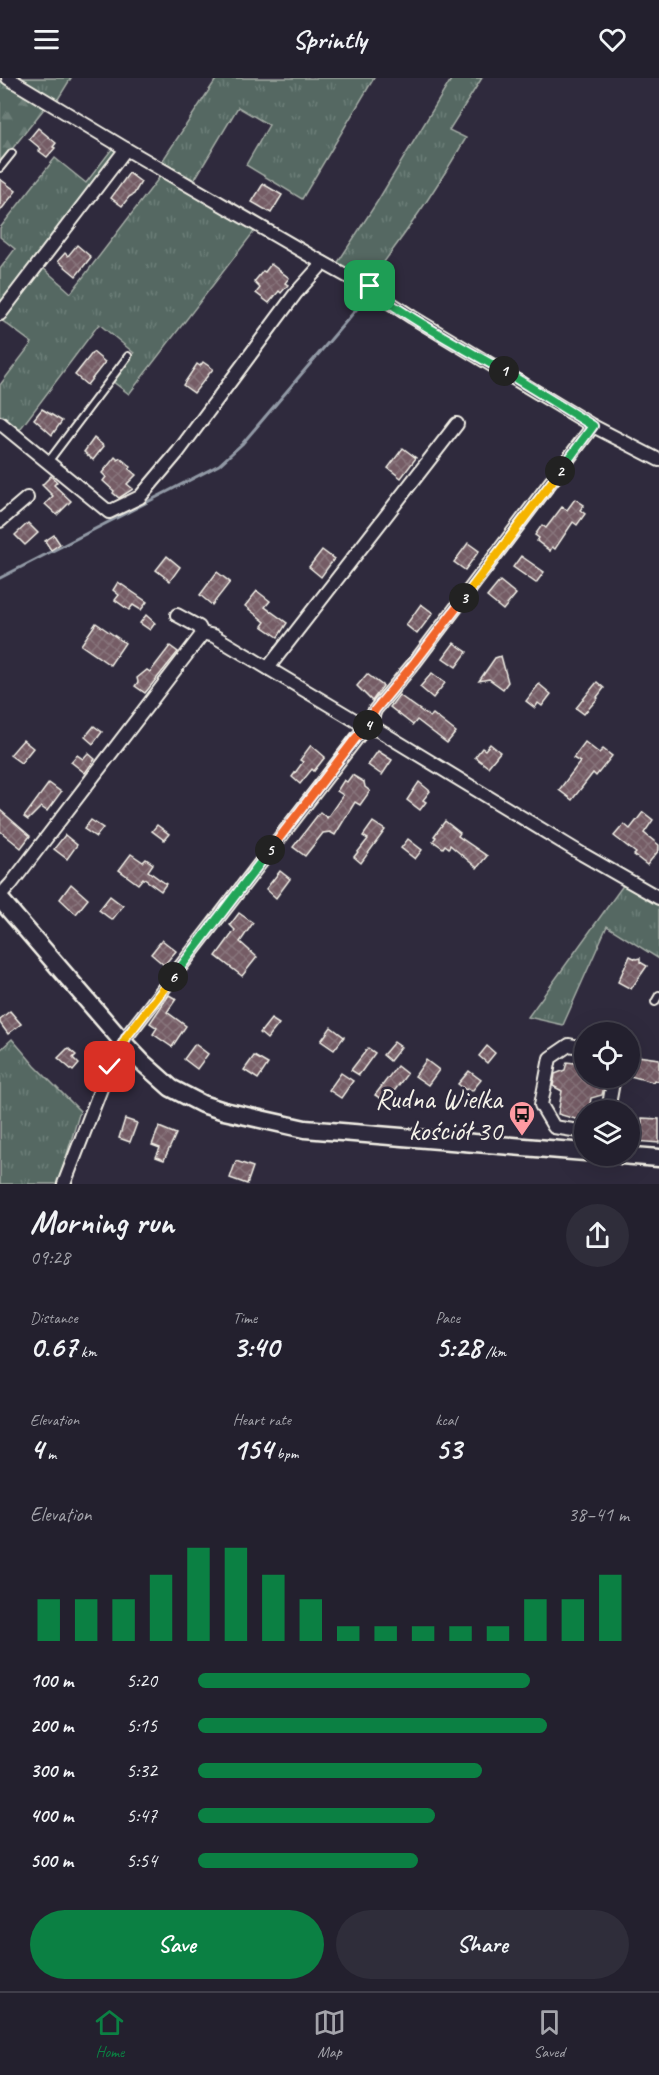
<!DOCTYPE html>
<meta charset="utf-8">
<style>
:root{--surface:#23202e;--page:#2f2d3a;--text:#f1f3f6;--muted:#a3a3aa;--line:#403e4a;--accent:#0b8043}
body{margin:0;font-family:Caveat,sans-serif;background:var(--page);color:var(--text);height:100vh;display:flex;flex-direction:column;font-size:22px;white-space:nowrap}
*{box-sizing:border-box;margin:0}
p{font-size:20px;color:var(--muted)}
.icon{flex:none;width:33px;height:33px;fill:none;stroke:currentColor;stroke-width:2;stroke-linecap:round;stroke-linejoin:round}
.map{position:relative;height:1106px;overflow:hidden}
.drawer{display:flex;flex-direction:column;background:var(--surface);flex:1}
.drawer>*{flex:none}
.buttons{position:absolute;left:574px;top:944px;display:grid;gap:12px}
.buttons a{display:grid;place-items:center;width:66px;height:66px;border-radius:50%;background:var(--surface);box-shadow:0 6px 24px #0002,0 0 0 2px var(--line);font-size:30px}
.pin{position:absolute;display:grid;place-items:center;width:51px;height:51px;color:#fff;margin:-26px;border-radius:12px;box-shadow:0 3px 9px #0006}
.km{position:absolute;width:30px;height:30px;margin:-15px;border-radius:50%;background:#222;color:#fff;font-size:16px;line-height:30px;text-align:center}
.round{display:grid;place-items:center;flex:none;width:63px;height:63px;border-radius:32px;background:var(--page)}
.summary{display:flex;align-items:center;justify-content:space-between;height:102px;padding:0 30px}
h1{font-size:33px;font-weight:600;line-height:45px}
.metrics{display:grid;grid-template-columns:repeat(3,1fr);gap:9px;height:102px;padding:6px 30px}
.metrics div{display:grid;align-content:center}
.metrics b{font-size:30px;font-weight:600}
.metrics small{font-size:16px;font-weight:400}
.metrics p{font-size:16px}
.chart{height:168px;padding:12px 30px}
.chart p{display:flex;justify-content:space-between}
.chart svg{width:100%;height:108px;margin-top:6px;stroke:var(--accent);stroke-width:6}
.button{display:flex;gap:12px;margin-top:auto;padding:12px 30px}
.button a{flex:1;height:69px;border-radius:36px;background:var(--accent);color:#fff;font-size:24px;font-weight:600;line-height:69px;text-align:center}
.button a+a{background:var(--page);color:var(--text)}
ul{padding:0 30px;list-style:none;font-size:20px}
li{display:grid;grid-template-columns:96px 72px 1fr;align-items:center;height:45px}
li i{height:15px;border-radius:8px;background:var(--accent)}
header{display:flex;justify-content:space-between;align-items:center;height:78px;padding:0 30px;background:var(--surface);font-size:27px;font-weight:600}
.tab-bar{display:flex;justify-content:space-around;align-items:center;height:84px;border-top:2px solid var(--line);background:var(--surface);font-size:16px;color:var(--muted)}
.tab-bar a{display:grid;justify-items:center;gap:3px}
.tab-bar .on{color:var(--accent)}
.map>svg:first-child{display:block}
.grass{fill:url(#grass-tufts);stroke:#a4aca5;stroke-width:1.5}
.forest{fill:url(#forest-firs);stroke:#a4aca5;stroke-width:1.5}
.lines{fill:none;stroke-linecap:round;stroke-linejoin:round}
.stream{stroke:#929aa6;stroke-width:3}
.building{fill:url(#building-cross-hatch);stroke:#f4f1e8;stroke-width:1.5}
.lane-casing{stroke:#f4f1e8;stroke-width:10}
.street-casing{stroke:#f4f1e8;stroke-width:16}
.secondary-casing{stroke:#f4f1e8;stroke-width:21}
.lane{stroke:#2f2a3d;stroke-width:6}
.street{stroke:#2f2a3d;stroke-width:12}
.secondary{stroke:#2f2a3d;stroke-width:16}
.split-1-casing{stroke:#fff;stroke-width:12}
.split-2-casing{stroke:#fff;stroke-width:12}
.split-3-casing{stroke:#fff;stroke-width:12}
.split-4-casing{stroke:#fff;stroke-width:12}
.split-5-casing{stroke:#fff;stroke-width:12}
.split-6-casing{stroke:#fff;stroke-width:12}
.split-7-casing{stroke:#fff;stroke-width:12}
.split-1{stroke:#22a559;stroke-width:8}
.split-2{stroke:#22a559;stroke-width:8}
.split-3{stroke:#f5b400;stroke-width:8}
.split-4{stroke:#f0652b;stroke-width:8}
.split-5{stroke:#f0652b;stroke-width:8}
.split-6{stroke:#22a559;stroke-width:8}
.split-7{stroke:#f5b400;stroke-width:8}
.labels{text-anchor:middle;stroke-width:5;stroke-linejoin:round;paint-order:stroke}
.poi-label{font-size:28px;fill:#f4f1e8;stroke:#2f2a3d;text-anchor:end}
</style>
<header><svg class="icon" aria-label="menu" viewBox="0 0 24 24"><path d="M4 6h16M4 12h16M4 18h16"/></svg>Sprintly<svg class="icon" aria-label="heart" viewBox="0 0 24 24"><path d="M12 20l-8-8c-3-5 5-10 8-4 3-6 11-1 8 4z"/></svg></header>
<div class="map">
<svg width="659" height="1106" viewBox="0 0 659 1106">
<defs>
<pattern id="grass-tufts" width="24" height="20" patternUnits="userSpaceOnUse" patternTransform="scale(1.5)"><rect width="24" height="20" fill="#546862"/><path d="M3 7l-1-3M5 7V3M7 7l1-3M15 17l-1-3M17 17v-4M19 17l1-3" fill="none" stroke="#6d7e78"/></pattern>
<pattern id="forest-firs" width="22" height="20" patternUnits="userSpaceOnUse" patternTransform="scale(1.5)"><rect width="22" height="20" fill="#546862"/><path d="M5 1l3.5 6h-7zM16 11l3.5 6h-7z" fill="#6d7e78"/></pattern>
<pattern id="building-cross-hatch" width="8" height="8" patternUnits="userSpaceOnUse" patternTransform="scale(1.5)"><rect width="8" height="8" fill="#745c65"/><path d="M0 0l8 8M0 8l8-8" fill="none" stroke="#88747b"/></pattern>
</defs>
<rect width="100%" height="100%" fill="#2f2a3d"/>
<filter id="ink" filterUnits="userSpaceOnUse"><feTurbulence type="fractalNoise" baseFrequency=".0167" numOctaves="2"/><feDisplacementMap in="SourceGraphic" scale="12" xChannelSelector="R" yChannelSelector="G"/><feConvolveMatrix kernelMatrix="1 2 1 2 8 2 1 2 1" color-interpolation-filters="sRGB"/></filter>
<g filter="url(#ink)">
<g class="grass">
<path d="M16 0H71L55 26Z"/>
<path d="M217 0H374L302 121 246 87 269 47 238 29 192 106 159 88Z"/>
<path d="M452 0H482L449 52 466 60C436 111 404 159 368 205L335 189 377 124Z"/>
<path d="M115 67 121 72 0 228V191L15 171 0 159V150L55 80 86 105Z"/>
<path d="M162 96 256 151 129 316 112 303 134 275 99 246 18 354 0 340V307L32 265 0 241 42 189 71 215Z"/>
<path d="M624 806 659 827V881L607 848 563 947 528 939Z"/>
<path d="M12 961 35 988 80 1033 58 1106H0V972Z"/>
</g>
<path class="forest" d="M3 1 47 27 0 86V5Z"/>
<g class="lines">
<path class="stream" d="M0 500 219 387 242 366 366 220"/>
</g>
<g class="building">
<path d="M38 50 56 65 53 69 55 70 47 79 39 73 41 71 29 61Z"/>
<path d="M129 95 141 104 134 116 129 119 122 128 111 120Z"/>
<path d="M0 101 16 113 0 133Z"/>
<path d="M263 106 282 117 271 135 252 124Z"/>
<path d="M77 167 91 179 76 198 58 183 65 175 68 178Z"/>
<path d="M271 186 289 200 285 205 288 207 281 215 279 213 269 225 256 215 260 210 254 204 263 193 265 194Z"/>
<path d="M93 274 105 284 87 307 75 297Z"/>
<path d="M203 284 213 291 194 315 183 307 197 286 200 288Z"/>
<path d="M42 331 62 343 52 357 34 341Z"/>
<path d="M94 360 104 368 93 382 84 374Z"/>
<path d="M403 370 416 380 401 400 388 390Z"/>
<path d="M115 379 118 382 120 380 131 389 129 391 136 397 127 406 133 411 119 420 113 415 114 413 103 403 106 399 102 395Z"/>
<path d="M51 398 57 404 54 407 71 423 57 437 45 426 53 418 42 407Z"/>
<path d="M575 421 584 427 580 432 585 436 577 447 573 444 555 471 552 469 550 473 537 463 539 460 535 457 542 447 546 450 562 429 567 432Z"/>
<path d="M28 445 38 455 25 467 15 457Z"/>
<path d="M54 457 60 466 51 472 45 463Z"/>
<path d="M468 465 479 473 465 492 454 484Z"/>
<path d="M322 472 334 481 321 499 309 489Z"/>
<path d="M167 478 180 489 170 503 156 492Z"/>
<path d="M521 478 544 494 536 505 513 489Z"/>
<path d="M217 494 230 504 212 527 200 517Z"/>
<path d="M500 503 516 516 503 532 487 519Z"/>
<path d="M118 504 147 524 141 532 133 527 129 532 115 522 119 517 113 512Z"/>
<path d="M257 513 270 523 265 529 287 545 278 559 262 548 265 544 245 528Z"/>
<path d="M421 526 433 535 417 556 406 547Z"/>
<path d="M146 537 155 545 150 552 140 545Z"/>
<path d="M96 545 125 565 110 587 81 567Z"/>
<path d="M454 565 467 574 456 589 443 580Z"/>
<path d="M170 568 178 574 145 615 135 608 138 604 137 600 147 592 150 594Z"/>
<path d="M501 578 508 604 503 611 489 601 479 603 495 580Z"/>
<path d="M432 595 445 605 433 620 420 609Z"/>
<path d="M367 596 383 608 372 623 357 608Z"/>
<path d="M597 604 604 610 597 619 598 620 584 636 576 630Z"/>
<path d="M539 606 551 616 542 628 538 625 535 630 526 623Z"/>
<path d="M399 617 430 639 433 636 456 654 447 665 417 642 413 647 390 629Z"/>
<path d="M94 648 102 654 93 666 85 659Z"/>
<path d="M23 662 33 670 21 685 10 677Z"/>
<path d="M585 664 599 675 603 671 612 678 596 698 593 695 572 722 559 712 580 684 573 680Z"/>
<path d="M490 666 500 674 488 689 475 679 482 670 485 672Z"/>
<path d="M311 667 325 679 314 693 312 691 300 706 292 699 303 684 300 682Z"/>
<path d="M378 673 392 682 382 697 368 687Z"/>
<path d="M88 675 95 681 85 695 71 684 77 677 83 681Z"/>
<path d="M352 697 364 704 365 709 370 713 360 727 355 724 335 757 330 754 323 755 305 778 293 769 320 734 327 740 343 717 337 713 344 702 347 704Z"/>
<path d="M419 704 430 713 423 722 426 724 420 732 407 722Z"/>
<path d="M49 705 61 714 47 733 41 729 28 742 24 739Z"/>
<path d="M0 732 30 758 21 770 0 753Z"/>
<path d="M643 734 653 742 644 755 659 767V772L647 787 634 777 636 775 614 758 624 746 630 751Z"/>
<path d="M91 742 103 750 96 759 84 751Z"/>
<path d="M445 743 460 755 458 758 487 778 477 790 450 767 449 770 445 767 443 770 433 763 436 759 434 758Z"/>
<path d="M373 744 385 752 361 785 354 779 368 761 363 758Z"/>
<path d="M157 747 169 756 164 762 152 753Z"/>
<path d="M65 757 77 767 67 781 54 771Z"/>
<path d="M408 761 422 772 415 781 401 770Z"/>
<path d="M131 776 143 784 146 781 153 786 148 793 166 806 161 813 143 800 138 806 119 792Z"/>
<path d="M280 793 290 801 276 820 266 811Z"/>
<path d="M71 806 88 821 76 836 60 821Z"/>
<path d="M110 818 123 828 112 842 99 832Z"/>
<path d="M239 835 253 845 240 864 257 879 242 898 216 878 235 852 230 847Z"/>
<path d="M162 862 176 873 164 887 151 876Z"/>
<path d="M630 878 636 881 640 880V884L647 888 631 911 618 904Z"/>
<path d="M169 917 176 921 167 934 186 948 172 969 153 956 157 950 150 945Z"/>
<path d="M10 933 21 946 8 956 0 945V941Z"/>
<path d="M271 941 279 946 267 961 260 955Z"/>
<path d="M331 949 344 959 334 972 321 963Z"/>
<path d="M394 964 401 969 390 983 383 977Z"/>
<path d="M195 966 208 976 197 991 184 981Z"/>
<path d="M487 968 495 975 487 985 479 978Z"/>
<path d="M68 970 76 977 73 980 79 986 73 993 58 980Z"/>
<path d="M368 970 375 975 359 997 351 992Z"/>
<path d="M630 977 659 981V1003L654 1002 653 1004 630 998Z"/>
<path d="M254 978 268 986 258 1001 244 992Z"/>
<path d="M580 978H585V999H598L605 1005 602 1017 591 1020 589 1032H585V1042H579L558 1036 562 1013 553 1008 555 996 565 992 567 984 574 985Z"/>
<path d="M426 982 439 992 428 1007 415 998Z"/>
<path d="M397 988 407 996 386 1024 375 1017Z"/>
<path d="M469 993 481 1002 472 1013 468 1010 466 1012 458 1006Z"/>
<path d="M341 995 353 1003 341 1020 329 1012Z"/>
<path d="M642 1040 659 1041V1065L636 1063 637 1044 642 1045Z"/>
<path d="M125 1041 137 1045 130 1064 119 1060Z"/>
<path d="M159 1049 176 1056 164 1082 156 1079 160 1070 152 1067Z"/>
<path d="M236 1083 253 1089 247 1106 230 1100Z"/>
</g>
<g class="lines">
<g class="lane-casing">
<g id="lane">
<path d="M0 90 12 75"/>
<path d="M48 384 128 278"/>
<path d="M655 924 659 917"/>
</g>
</g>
<g class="street-casing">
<g id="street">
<path d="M8 0 126 71 309 177 356 203 370 208 375 215 412 239 593 348 659 382"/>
<path d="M0 236 126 71"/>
<path d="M0 345 109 434 140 419 178 374 296 215 323 185"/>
<path d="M0 443 27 420"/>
<path d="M202 555 214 558 368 650 375 632 415 584 593 348"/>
<path d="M268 590 457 346"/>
<path d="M0 818 11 806 200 559 202 555 199 549 177 537"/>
<path d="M585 970 569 967 550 980 541 1027 554 1049 585 1054"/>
<path d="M608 1032 614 999"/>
<path d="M64 1106 105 1000 127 958 363 652 368 650 378 652 582 776 659 820"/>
</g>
</g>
<g class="secondary-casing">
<g id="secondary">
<path d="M0 821 123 964 143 985 171 1010 202 1026 224 1033 305 1051 585 1074"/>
<path d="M621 1077 659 1080"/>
</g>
</g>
<use href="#lane" class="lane"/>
<use href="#street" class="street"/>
<use href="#secondary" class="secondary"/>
</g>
</g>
<g class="lines" filter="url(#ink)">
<g class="split-1-casing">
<path id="split-1" d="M370 208C376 222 484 282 504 293"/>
</g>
<g class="split-2-casing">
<path id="split-2" d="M504 293 593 348 560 393"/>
</g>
<g class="split-3-casing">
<path id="split-3" d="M464 520 560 393"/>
</g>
<g class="split-4-casing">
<path id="split-4" d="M368 647 375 632 415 584 464 520"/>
</g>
<g class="split-5-casing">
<path id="split-5" d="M270 772 355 661 363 652 368 650V647"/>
</g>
<g class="split-6-casing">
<path id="split-6" d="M173 899 270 772"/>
</g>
<g class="split-7-casing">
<path id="split-7" d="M110 989 127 958 173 899"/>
</g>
<use href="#split-1" class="split-1"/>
<use href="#split-2" class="split-2"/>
<use href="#split-3" class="split-3"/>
<use href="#split-4" class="split-4"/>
<use href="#split-5" class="split-5"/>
<use href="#split-6" class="split-6"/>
<use href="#split-7" class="split-7"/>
</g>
<defs>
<g id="bus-pin" transform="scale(1.35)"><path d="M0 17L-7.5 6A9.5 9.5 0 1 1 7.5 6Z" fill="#ff9aa2" stroke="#2f2a3d"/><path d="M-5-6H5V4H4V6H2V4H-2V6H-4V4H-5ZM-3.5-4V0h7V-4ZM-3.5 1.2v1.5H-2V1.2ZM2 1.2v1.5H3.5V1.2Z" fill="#111"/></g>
</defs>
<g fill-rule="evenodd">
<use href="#bus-pin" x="522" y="1036"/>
</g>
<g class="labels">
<g class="poi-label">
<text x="502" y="1030">Rudna Wielka<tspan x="502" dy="32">kościół 30</tspan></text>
</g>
</g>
</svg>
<div class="buttons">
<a><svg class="icon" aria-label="locate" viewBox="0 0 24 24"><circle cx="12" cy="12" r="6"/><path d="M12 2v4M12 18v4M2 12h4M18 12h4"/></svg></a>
<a><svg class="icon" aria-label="layers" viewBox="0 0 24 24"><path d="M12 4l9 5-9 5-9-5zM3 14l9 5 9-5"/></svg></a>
</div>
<div class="pin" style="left:370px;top:208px;background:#1e9e55"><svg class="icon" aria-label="arrive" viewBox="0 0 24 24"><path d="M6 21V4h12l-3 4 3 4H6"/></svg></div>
<div class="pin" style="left:110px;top:989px;background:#d93025"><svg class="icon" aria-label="check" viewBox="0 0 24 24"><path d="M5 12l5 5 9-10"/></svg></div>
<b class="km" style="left:504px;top:293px">1</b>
<b class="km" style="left:560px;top:393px">2</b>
<b class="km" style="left:464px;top:520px">3</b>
<b class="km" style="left:368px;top:647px">4</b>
<b class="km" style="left:270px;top:772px">5</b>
<b class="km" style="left:173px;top:899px">6</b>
</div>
<section class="drawer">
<div class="summary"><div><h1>Morning run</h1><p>09:28</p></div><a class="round"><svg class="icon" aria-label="share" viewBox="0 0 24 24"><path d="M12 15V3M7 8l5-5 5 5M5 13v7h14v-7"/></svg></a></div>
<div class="metrics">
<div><p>Distance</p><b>0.67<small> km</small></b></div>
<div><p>Time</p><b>3:40</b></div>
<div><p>Pace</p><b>5:28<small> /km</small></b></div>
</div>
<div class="metrics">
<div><p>Elevation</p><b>4<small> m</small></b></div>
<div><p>Heart rate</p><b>154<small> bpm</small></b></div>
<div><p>kcal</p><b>53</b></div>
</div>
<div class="chart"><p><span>Elevation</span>38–41 m</p>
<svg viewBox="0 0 160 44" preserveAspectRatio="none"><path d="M5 44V27M15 44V27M25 44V27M35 44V17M45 44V6M55 44V6M65 44V17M75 44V27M85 44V38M95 44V38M105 44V38M115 44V38M125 44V38M135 44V27M145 44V27M155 44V17"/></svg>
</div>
<ul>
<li><b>100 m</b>5:20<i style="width:77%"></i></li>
<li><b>200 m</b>5:15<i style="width:81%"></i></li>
<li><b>300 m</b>5:32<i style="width:66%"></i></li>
<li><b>400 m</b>5:47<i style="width:55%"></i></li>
<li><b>500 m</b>5:54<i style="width:51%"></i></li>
</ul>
<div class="button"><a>Save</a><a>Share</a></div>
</section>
<nav class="tab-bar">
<a class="on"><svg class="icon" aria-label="home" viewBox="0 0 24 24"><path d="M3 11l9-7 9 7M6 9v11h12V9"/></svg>Home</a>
<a><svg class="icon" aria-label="map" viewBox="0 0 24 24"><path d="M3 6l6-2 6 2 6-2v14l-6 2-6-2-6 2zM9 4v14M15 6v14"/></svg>Map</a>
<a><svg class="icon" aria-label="saved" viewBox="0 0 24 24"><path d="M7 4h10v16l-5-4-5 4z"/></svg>Saved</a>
</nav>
